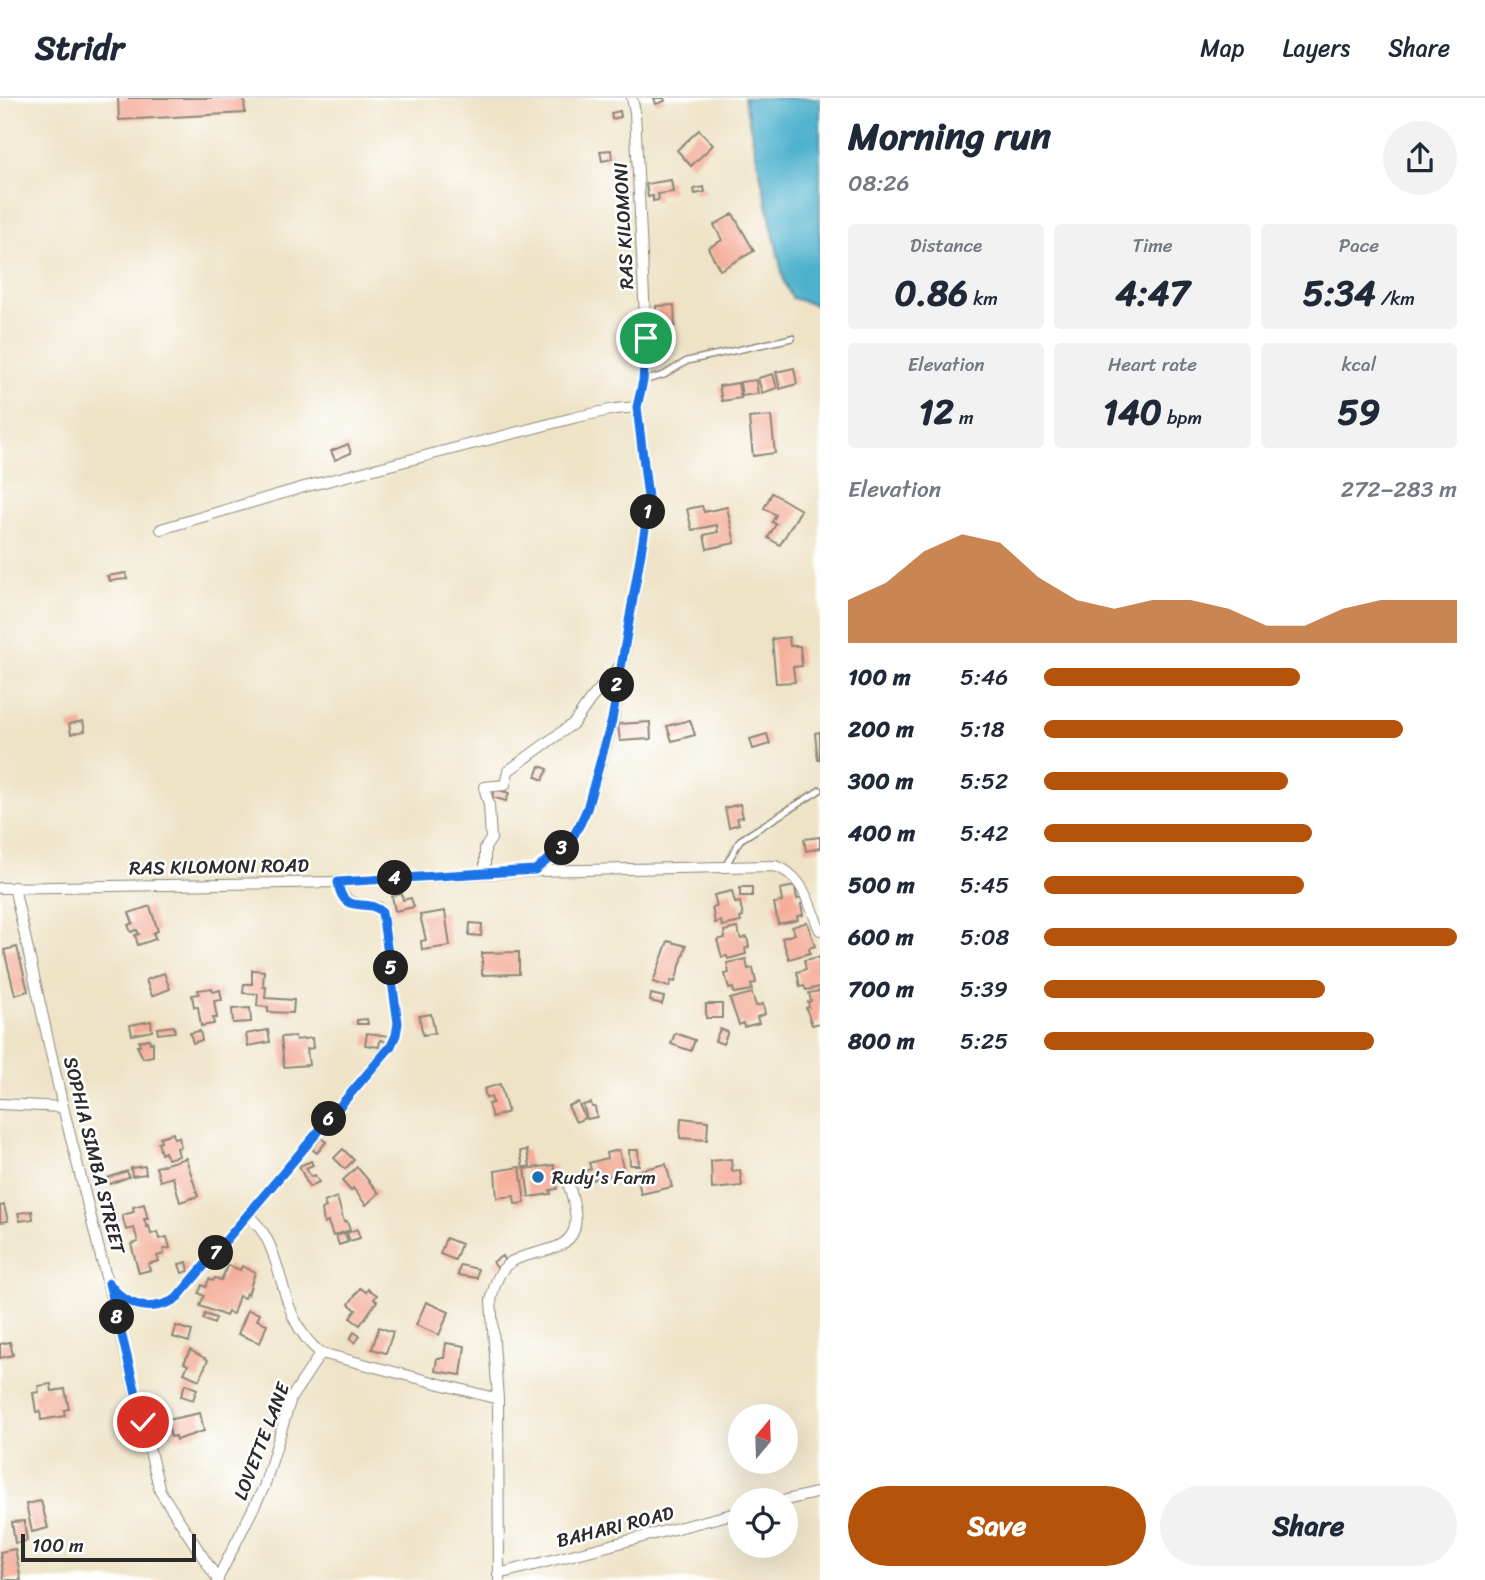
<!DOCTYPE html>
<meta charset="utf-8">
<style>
:root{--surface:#fff;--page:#f2f2f3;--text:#1f2937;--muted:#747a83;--line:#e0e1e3;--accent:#b45309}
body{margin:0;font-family:Sriracha,sans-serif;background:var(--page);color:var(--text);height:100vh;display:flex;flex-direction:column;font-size:26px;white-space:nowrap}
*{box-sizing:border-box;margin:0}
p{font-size:23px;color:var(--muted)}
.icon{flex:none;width:38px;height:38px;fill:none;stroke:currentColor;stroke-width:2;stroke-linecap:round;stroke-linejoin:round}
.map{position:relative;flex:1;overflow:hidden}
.side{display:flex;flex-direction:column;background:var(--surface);width:665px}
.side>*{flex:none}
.needle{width:46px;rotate:19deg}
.buttons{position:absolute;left:728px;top:1306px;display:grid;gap:14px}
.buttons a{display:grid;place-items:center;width:70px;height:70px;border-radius:50%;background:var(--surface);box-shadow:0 7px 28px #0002;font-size:35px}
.scale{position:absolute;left:21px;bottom:18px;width:175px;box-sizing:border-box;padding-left:7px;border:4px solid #2b2b2b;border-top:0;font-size:19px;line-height:24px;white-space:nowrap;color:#2b2b2b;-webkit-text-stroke:5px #fff;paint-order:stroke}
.pin{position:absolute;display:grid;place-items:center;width:60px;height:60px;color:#fff;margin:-30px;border:4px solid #fff;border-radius:50%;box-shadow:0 2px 7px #0007}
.km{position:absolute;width:35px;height:35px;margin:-18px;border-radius:50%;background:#222;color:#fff;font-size:19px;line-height:35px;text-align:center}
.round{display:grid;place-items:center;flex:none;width:74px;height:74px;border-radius:37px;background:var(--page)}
.overview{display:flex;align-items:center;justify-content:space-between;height:119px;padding:0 28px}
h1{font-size:38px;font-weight:700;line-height:52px}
.metrics{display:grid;grid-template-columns:repeat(3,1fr);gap:10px;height:119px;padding:7px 28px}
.metrics div{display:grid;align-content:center;border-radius:7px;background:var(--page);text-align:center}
.metrics b{font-size:35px;font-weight:700}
.metrics small{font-size:19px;font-weight:400}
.metrics p{font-size:19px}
.chart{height:196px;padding:14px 28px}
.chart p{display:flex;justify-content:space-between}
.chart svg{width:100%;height:126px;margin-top:7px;fill:var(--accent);opacity:.7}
.cta{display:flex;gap:14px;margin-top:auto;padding:14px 28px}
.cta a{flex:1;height:80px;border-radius:42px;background:var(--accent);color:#fff;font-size:28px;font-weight:700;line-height:80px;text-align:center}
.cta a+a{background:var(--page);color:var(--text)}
ul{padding:0 28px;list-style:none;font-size:23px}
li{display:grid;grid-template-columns:112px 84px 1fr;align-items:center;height:52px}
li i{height:18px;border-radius:9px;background:var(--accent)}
header{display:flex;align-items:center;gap:42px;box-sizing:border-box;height:98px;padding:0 35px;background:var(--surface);border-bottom:2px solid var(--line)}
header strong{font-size:33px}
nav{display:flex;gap:38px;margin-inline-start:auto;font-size:24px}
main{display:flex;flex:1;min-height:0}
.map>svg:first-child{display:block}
.water{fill:#4eb1cd;stroke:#3c6e7c;stroke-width:2}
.building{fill:#f4ad9a}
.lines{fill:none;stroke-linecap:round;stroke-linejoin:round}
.lane-casing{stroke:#8c8778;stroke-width:8}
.street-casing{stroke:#8c8778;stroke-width:12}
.lane{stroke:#fff;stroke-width:5}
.street{stroke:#fff;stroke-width:10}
.route-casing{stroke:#fff;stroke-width:14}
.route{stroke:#1a73e8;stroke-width:9}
.poi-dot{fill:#1f6fb2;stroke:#fff;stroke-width:2.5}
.labels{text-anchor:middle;stroke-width:5;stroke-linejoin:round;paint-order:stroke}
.street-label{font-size:19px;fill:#2b2b2b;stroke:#fff}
.poi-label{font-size:19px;fill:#2b2b2b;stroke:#fff;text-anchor:start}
</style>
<header>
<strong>Stridr</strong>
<nav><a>Map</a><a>Layers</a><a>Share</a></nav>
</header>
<main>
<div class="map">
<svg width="820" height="1482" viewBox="0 0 820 1482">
<rect width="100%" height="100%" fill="#fff"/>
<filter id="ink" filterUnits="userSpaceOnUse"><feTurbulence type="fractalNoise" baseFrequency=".0143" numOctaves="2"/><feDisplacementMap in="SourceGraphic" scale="14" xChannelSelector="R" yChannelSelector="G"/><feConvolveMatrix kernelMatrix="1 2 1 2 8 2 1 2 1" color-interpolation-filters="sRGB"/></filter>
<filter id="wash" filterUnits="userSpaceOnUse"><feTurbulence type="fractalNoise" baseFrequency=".00686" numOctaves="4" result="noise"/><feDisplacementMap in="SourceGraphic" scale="28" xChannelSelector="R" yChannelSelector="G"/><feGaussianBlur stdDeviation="1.57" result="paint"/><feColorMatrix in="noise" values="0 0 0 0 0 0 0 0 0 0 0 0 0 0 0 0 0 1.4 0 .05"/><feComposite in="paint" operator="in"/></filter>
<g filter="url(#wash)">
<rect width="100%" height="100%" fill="#eee3c6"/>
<path class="water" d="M744 0H820V211L816 207 792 200 784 184Z"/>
<g id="blocks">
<g class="building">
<path d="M118 0H244L245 15 119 22Z"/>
<path d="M654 0H664L665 3 656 6Z"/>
<path d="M620 13 621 19 612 21 611 15Z"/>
<path d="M699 32 713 47 691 68 677 52Z"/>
<path d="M611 52 612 61 602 63 600 53Z"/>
<path d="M671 82 673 94 658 96 659 102 653 103V98L648 99 646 86Z"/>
<path d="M704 89 705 94 695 96 694 91Z"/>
<path d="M733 116 754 153 720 172 708 150 722 142 714 127Z"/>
<path d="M674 207 675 228 657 229 656 208Z"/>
<path d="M794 270 797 286 780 291 776 274Z"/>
<path d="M773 276 777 290 762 295 758 280Z"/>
<path d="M756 282 758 296 742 298 740 284Z"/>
<path d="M738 285 741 300 722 303 719 288Z"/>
<path d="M771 318 775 355 753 358 749 320Z"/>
<path d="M348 346 351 355 335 362 331 353Z"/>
<path d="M772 395 801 412 780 447 768 440 776 426 772 424 776 417 764 410Z"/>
<path d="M702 408 704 414 727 409 735 445 707 451 704 437 718 434 717 427 692 432 687 411Z"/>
<path d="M126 475 127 481 110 483 107 478Z"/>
<path d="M789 539 790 548H800L802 568 793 569 795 584 776 585 772 541Z"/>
<path d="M690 622 695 637 672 643 667 628Z"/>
<path d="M83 623 85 633 71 636 69 626Z"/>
<path d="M650 624 651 641 620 643 618 626Z"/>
<path d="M820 634V662H818L815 635Z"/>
<path d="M767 636 770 646 753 651 750 641Z"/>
<path d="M540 668 548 671 543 682 536 679Z"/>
<path d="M495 691 509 695 506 703 492 699Z"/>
<path d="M740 706 743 719 737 720 739 726 729 729 725 710Z"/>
<path d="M820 739V750L806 753 804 741Z"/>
<path d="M795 788 797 801 803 800 804 805 801 806 803 817 797 818 798 822 778 826 774 805 782 804 780 791Z"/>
<rect x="740" y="789" width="12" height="9"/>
<path d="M732 793 735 805 740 804 743 819 740 820 741 824 722 828 721 823 715 825 712 809 717 808 714 797Z"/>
<path d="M402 796 403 802 411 800 414 809 395 813 392 798Z"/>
<path d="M150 808 158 833 153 835 156 841 138 847 135 837 139 836 137 832 131 834 128 827 133 825 129 815Z"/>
<path d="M445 813 450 848 422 852 421 843 426 842 420 817Z"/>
<path d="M807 824 815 848 809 850 810 855 789 861 782 840 795 836 792 829Z"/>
<path d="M470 825 482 826 481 838 469 837Z"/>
<path d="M737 830 741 841 747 839 749 849 745 851 746 856 728 861 727 858 722 859 717 842 725 840 724 833Z"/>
<path d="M668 843 686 848 675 884 671 883 669 889 653 884Z"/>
<path d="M17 849 28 893 15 897 4 852Z"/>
<path d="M519 854V876L482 877V855Z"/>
<path d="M819 859 820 889 806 892 804 888 800 889 797 874 806 871 804 862Z"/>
<path d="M746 861 748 871 753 870 756 885 751 886 752 892 734 895 733 890 729 891 725 876 729 875 727 865Z"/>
<path d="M252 872 264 873 263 889H266L265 900 294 902 293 915 268 914V909L257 908 258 896 243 895 244 886H252Z"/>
<path d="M164 875 170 891 152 898 146 882Z"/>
<path d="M212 890 213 894 220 892 222 902 214 903 217 920H213L214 926 201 928 198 909H194L192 897 199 896 198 892Z"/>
<path d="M820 893V925L812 927 806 910 809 909 808 904 811 903 809 895Z"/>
<path d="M752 895 756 908 763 906 765 916 757 919 759 925 744 929 743 925 739 927 730 901Z"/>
<path d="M651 896 664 899 662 906 650 903Z"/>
<rect x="706" y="906" width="16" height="14"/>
<path d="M250 910 251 924 233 925 232 911Z"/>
<path d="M431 916 435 935 423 937 419 918Z"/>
<path d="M367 921 368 926H357V922Z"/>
<path d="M151 923 152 933 132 937 130 927Z"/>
<path d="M174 928 175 934 158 936 157 930Z"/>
<path d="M720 931 728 934 723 946 715 943Z"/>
<path d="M268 932 270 944 248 948 246 936Z"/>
<path d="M200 933 202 942 193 945 190 935Z"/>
<path d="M367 935 389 938 388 944 380 942 379 949 365 947Z"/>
<path d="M675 935 695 942 691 953 671 946Z"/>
<path d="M295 938 296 942 312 940 313 950 307 951 309 967 284 969 281 939Z"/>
<path d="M149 941 150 945 153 944V958L143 960 137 948H140L139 943Z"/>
<path d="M500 986 508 1014 492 1019 488 1006 493 1005 491 999 486 1000 484 991Z"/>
<path d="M578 1004 585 1020 576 1024 568 1008Z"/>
<path d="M591 1005 592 1009H595L597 1019 587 1021 583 1007Z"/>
<path d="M681 1020 708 1023 707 1042 680 1040Z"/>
<path d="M173 1035 174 1040 179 1039 181 1049 177 1050 179 1058 167 1061 165 1054 161 1056 158 1044 161 1043 160 1039Z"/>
<path d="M321 1040 326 1044 317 1055 312 1051Z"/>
<path d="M343 1051 354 1062 345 1071 334 1060Z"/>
<path d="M527 1052 530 1068 523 1070 520 1053Z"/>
<path d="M619 1052 624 1074 583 1084 581 1074 591 1071 589 1065 607 1060 606 1055Z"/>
<path d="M629 1052H638L639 1067H630Z"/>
<path d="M186 1060 198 1098 180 1104 173 1079 160 1083 156 1069Z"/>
<path d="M731 1061 732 1073 740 1072 742 1088 712 1091 711 1063Z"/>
<path d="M311 1063 313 1067 306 1070 311 1079 315 1077 319 1084 309 1089 299 1068Z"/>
<path d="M666 1066 672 1089 641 1096 636 1073Z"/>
<path d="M554 1067 557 1091 550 1092 551 1096 529 1099 525 1071Z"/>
<path d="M145 1068 146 1076 132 1078 131 1070Z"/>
<path d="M357 1069 379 1095 366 1107 353 1090 351 1093 342 1083Z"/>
<path d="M520 1069 525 1105 515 1106 514 1098 497 1100 495 1073Z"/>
<path d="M127 1073 129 1079 110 1086 107 1080Z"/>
<path d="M337 1099 344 1124 347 1123 350 1132 333 1138 328 1124 324 1126 322 1111 326 1109 324 1104Z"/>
<path d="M144 1106 148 1121H144L147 1129 149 1128 151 1136 157 1134 159 1141 167 1139 170 1150 163 1151 164 1156 157 1158 159 1163 148 1166 150 1172 139 1175 131 1146 138 1144 134 1130 126 1132 122 1117 134 1114 133 1109Z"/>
<path d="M4 1107 8 1123 0 1124V1108Z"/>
<path d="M32 1113 33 1121 20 1123 18 1115Z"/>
<path d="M357 1131 360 1140 350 1143 347 1135Z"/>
<path d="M345 1135 348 1144 339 1147 336 1138Z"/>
<path d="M446 1140 461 1146 455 1162 440 1156Z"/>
<path d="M502 1158 506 1165 497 1170 493 1164Z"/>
<path d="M187 1164 189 1173 182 1175 179 1166Z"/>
<path d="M228 1167 240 1172 242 1168 255 1174 248 1197 246 1195 244 1200 239 1198 233 1216 228 1214 226 1218 200 1208 204 1198 199 1195 202 1187 206 1189 209 1181 213 1183 215 1180 221 1182Z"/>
<path d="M460 1167 478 1171 477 1180 458 1177Z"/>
<path d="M360 1190 366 1194 368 1191 377 1197 374 1201 377 1203 360 1227 350 1220 356 1212 349 1206Z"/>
<path d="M426 1204 449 1214 439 1237 416 1227Z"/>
<path d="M248 1212 260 1216 257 1222 267 1226 260 1245 238 1236Z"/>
<path d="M205 1216 216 1220 214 1226 203 1221Z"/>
<path d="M176 1228 192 1233 189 1244 173 1239Z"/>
<path d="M379 1229 393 1234 386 1255 372 1251Z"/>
<path d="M354 1234 360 1238 355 1245 350 1241Z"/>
<path d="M10 1244 13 1257 0 1260V1246Z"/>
<path d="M446 1245 465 1248 461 1277 435 1273 437 1260H444Z"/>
<path d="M190 1252 208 1262 199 1282 184 1275 188 1267 184 1265Z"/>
<path d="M51 1286 52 1293 65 1291 69 1311 64 1312 65 1318 41 1322 40 1313 36 1314 33 1295 39 1294 38 1288Z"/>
<path d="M185 1286 197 1291 193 1302 181 1298Z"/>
<path d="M200 1315 204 1333 176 1342 175 1338 171 1339 167 1322Z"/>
<path d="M41 1403 48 1430 32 1434 26 1406Z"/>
<path d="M24 1423 27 1443 15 1445 12 1424Z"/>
<path d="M15 1451 21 1482H4L0 1454Z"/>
</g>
</g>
</g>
<g filter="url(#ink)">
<use href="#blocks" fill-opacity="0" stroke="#8c8778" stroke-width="2"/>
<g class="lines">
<g class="lane-casing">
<g id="lane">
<path d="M643 283 664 277 687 263 792 240"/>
<path d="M725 769 740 742 820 692"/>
</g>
</g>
<g class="street-casing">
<g id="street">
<path d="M161 431 304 389 577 319 615 311 637 309"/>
<path d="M536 772 570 744 587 711 613 622 649 408 637 309 643 283 646 240 635 14 632 0"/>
<path d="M485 775V750L491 741 489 707 484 689 505 687 508 673 574 625 590 602 619 569"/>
<path d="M14 789 63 1009 160 1393 218 1482"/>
<path d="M0 790 338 784 535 773 775 768C804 777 809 808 820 832"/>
<path d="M0 1006 63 1009"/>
<path d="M247 1117C289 1148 273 1219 321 1255L498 1301"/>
<path d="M111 1188C127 1211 152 1214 176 1201L391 948 396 937 398 925 383 816 378 809C357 807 342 807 338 784"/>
<path d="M786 1402 820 1394"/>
<path d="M498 1476 740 1414"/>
<path d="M217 1482 264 1389 291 1300 321 1255"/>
<path d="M499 1482 498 1301 491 1203C494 1189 498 1172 511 1164 529 1152 566 1156 574 1132 579 1118 571 1097 568 1083"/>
</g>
</g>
<use href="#lane" class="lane"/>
<use href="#street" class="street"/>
</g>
</g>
<g class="lines" filter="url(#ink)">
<g class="route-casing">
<path id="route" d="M143 1324 109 1185C126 1209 150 1215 176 1201L391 948 396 937 398 925 382 814C366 798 343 820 338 784L535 772 570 744 580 726 587 711 612 622 649 408 637 309 643 283 646 240"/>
</g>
<use href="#route" class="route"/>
</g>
<circle class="poi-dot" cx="538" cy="1079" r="7"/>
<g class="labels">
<g class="street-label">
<text transform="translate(623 128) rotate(-93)" y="7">RAS KILOMONI</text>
<text transform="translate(219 768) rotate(-1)" y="7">RAS KILOMONI ROAD</text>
<text transform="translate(95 1057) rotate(76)" y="7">SOPHIA SIMBA STREET</text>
<text transform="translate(261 1343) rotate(-69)" y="7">LOVETTE LANE</text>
<text transform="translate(615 1428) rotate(-14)" y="7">BAHARI ROAD</text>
</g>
<g class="poi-label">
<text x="552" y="1086">Rudy's Farm</text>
</g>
</g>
</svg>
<div class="buttons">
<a><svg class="needle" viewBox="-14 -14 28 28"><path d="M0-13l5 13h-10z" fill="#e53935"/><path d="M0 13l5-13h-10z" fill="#747a83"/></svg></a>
<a><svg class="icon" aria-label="locate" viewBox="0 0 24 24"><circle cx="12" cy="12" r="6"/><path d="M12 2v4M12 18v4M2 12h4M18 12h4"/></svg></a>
</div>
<div class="scale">100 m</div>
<div class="pin" style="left:646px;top:240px;background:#1e9e55"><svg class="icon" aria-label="arrive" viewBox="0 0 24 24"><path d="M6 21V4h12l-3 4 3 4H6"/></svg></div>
<div class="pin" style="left:143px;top:1324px;background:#d93025"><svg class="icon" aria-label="check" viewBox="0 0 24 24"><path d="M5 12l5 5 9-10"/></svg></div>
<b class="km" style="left:648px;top:414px">1</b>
<b class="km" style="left:617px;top:587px">2</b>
<b class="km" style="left:562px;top:750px">3</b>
<b class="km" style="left:395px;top:780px">4</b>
<b class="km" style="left:391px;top:870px">5</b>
<b class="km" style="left:329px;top:1021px">6</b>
<b class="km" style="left:216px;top:1155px">7</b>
<b class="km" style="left:117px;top:1219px">8</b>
</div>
<section class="side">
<div class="overview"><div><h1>Morning run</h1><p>08:26</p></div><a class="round"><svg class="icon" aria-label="share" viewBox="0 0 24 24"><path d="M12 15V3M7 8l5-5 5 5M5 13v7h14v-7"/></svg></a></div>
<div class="metrics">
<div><p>Distance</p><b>0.86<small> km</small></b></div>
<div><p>Time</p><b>4:47</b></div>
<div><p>Pace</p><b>5:34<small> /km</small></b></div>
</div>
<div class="metrics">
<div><p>Elevation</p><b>12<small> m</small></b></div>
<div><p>Heart rate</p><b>140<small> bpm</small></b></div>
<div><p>kcal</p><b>59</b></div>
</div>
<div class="chart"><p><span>Elevation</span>272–283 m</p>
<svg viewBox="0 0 160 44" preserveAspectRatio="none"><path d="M0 44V29L10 23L20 12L30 6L40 9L50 21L60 29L70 32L80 29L90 29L100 32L110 38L120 38L130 32L140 29L150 29L160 29V44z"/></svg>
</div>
<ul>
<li><b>100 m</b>5:46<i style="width:62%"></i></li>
<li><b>200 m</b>5:18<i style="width:87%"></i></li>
<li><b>300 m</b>5:52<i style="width:59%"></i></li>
<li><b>400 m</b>5:42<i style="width:65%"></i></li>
<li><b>500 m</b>5:45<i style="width:63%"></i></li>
<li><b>600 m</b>5:08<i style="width:100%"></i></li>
<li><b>700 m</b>5:39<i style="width:68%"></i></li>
<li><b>800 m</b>5:25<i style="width:80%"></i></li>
</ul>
<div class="cta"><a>Save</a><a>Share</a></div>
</section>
</main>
